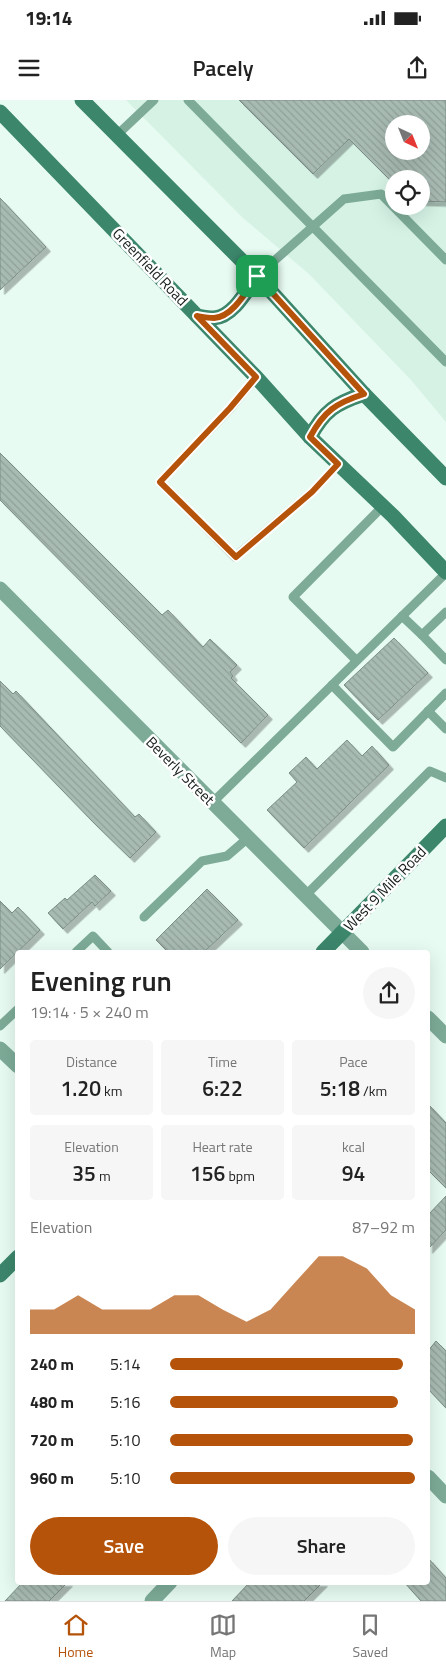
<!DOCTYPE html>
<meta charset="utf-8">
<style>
:root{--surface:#fff;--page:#f6f6f6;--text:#222;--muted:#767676;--line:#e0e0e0;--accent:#b45309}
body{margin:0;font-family:"Titillium Web",sans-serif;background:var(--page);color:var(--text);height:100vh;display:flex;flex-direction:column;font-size:19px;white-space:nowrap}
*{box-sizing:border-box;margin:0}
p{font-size:16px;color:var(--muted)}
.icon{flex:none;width:28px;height:28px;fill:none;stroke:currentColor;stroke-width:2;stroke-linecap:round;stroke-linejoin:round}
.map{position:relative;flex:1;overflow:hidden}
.drawer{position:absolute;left:15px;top:850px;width:415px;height:635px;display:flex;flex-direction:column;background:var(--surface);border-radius:5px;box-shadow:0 5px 20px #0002}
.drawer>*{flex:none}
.needle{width:32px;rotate:137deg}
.buttons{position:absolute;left:385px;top:15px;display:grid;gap:10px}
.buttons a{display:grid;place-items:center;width:45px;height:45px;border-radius:50%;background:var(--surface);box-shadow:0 5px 20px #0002;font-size:25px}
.pin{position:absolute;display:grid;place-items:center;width:42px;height:42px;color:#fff;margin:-21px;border-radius:10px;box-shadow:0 2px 8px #0006}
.round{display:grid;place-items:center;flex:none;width:52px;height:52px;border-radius:26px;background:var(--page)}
.head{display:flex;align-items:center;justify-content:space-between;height:85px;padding:0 15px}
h1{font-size:28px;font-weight:600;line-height:38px}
.stats{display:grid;grid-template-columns:repeat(3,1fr);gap:8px;height:85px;padding:5px 15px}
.stats div{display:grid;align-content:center;border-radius:5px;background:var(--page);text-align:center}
.stats b{font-size:21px;font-weight:600}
.stats small{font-size:14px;font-weight:400}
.stats p{font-size:14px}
.chart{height:140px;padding:10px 15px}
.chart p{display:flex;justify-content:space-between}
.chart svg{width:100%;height:90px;margin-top:5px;fill:var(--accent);opacity:.7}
.primary-button{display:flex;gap:10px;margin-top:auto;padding:10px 15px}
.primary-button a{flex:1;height:58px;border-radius:30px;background:var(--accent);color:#fff;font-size:20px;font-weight:600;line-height:58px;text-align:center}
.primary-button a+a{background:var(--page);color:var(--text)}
ul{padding:0 15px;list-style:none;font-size:16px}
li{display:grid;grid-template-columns:80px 60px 1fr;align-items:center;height:38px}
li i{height:12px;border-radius:6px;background:var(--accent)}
.status{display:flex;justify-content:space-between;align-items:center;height:35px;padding:0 25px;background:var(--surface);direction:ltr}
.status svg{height:14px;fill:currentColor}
header{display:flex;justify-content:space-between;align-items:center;height:65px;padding:0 15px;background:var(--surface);font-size:22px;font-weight:600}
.menu{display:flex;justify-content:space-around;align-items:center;height:70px;border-top:1px solid var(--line);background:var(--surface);font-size:14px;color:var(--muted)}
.menu a{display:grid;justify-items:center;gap:2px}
.menu .selected{color:var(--accent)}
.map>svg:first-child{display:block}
.built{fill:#d5f2e5;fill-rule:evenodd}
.building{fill:url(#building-back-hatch);stroke:#7b8d85;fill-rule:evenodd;filter:url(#shadow)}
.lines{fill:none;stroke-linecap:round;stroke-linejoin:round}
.lane{stroke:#7dab98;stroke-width:9}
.street{stroke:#7dab98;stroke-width:15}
.secondary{stroke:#3c866c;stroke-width:15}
.route-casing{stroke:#fff;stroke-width:10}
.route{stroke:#b45309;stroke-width:6}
.labels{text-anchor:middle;stroke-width:5;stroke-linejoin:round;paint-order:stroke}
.street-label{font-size:15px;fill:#161d1a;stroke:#fff}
</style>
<div class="status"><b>19:14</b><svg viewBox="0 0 49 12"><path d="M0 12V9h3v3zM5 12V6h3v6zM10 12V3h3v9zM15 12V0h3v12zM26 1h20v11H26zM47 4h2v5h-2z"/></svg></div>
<header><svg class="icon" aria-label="menu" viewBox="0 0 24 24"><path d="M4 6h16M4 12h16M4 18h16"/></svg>Pacely<svg class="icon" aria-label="share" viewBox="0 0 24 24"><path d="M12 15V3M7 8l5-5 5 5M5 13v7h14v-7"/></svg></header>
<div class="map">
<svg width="446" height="1501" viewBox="0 0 446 1501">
<defs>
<pattern id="building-back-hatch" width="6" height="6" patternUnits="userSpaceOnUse" patternTransform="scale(1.25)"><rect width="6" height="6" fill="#a8bbb3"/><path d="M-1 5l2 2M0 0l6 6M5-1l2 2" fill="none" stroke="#90a099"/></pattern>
<filter id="shadow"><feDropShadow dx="4.5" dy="4.5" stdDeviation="0" flood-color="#0004"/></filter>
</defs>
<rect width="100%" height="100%" fill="#e7fbf2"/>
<path class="built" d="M126 0H446V322L411 280 309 174 242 117ZM394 24H421V51H394ZM394 79H421V106H394Z"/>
<g class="building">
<path d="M239 0H446V102L421 101V79H396L394 76V84L349 39 313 74ZM394 24H421V51H394Z"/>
<path d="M0 98 46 147 0 190Z"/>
<path d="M0 353 162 515 168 510 203 547 210 539 237 565 230 572 233 576 231 578 268 615 241 643 0 400Z"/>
<path d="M394 538 428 573 378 620 344 585Z"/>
<path d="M0 581 13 594 16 591 135 717 139 714 156 732 130 758 94 723 0 626Z"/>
<path d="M347 640 362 656 372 646 389 665 304 748 267 710 297 682 289 673 306 657 317 669Z"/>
<path d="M95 775 111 791 95 806 92 802 63 829 48 813 65 798 67 800Z"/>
<path d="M207 789 238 820 204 852H168L156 840Z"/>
<path d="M0 801 12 813 18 807 40 830 0 869Z"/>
<path d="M428 1004 446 1023V1088L428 1070Z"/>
<path d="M446 1096V1130L428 1149V1115Z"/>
<path d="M436 1241 446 1251V1308L428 1289V1251Z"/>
<path d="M428 1458 446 1478V1501H421L404 1482H428Z"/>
<path d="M23 1482H68L49 1501H5Z"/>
<path d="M250 1482H323L304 1501H232Z"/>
</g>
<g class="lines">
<g class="lane">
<path d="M188 0 446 262"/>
<path d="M117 35 154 0"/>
<path d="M257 176 344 99 381 94 446 160"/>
<path d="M256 277 230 309 160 382 235 457 312 392 338 364"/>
<path d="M402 516 422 535 446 512"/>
<path d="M422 535 446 560"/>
<path d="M356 560 293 497 383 406"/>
<path d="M332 585 393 647 446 593"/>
<path d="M428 611 446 629"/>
<path d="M212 703 446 473"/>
<path d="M305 796 430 671 446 678"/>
<path d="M144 817 202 761 227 756 248 738"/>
<path d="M76 852 93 836 108 852"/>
<path d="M0 926 18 909"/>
</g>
<g class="street">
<path d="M0 489 362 852"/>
<path d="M428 918 446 936"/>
<path d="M0 949 18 966"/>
<path d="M428 1377 446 1396"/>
<path d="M152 1501 170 1482"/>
</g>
<g class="secondary">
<path d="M82 0 257 176 364 294 446 378"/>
<path d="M0 12 256 277 310 337 393 416 446 472"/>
<path d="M197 216C203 217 208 218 214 218 233 217 247 190 257 176"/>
<path d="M310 337C324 311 336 303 364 294"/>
<path d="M323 852 446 726"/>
<path d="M0 1175 18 1157"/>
</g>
</g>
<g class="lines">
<g class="route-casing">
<path id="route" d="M257 176 364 294C336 303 324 311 310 337L338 364 312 392 236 457 160 382 230 308 256 277 197 216C203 217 208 218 214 218 233 217 247 190 257 176Z"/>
</g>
<use href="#route" class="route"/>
</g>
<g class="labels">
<g class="street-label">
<text transform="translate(150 167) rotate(46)" y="5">Greenfield Road</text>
<text transform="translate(180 671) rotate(45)" y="5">Beverly Street</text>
<text transform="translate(385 789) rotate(-46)" y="5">West 9 Mile Road</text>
</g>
</g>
</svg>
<div class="buttons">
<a><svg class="needle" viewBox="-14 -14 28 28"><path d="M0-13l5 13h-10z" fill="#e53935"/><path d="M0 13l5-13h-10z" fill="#767676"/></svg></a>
<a><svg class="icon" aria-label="locate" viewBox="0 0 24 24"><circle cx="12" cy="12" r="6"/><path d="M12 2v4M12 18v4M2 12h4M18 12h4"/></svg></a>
</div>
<div class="pin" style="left:257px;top:176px;background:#1e9e55"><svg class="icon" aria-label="arrive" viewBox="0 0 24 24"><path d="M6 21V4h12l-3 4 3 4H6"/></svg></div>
<section class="drawer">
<div class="head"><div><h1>Evening run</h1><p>19:14 · 5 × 240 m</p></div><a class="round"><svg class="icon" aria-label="share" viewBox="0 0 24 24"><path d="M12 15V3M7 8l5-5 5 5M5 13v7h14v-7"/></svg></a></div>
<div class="stats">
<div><p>Distance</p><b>1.20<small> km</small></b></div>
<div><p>Time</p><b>6:22</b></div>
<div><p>Pace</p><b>5:18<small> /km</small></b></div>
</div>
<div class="stats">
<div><p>Elevation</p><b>35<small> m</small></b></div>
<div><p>Heart rate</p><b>156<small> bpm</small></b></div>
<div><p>kcal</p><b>94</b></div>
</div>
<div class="chart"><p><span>Elevation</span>87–92 m</p>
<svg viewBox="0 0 160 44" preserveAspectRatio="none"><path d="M0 44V32L10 32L20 25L30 32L40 32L50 32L60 25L70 25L80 32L90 38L100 32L110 19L120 6L130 6L140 12L150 25L160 32V44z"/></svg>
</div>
<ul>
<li><b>240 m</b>5:14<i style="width:95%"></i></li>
<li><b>480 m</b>5:16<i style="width:93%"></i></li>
<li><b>720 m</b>5:10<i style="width:99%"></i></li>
<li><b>960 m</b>5:10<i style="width:100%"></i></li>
</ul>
<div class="primary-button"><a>Save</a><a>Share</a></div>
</section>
</div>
<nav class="menu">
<a class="selected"><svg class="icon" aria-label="home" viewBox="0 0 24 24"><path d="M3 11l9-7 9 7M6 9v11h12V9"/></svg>Home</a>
<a><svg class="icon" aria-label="map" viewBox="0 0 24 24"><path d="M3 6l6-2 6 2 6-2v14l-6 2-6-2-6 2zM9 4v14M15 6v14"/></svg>Map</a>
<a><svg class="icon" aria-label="saved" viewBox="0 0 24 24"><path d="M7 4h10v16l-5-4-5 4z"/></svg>Saved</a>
</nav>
